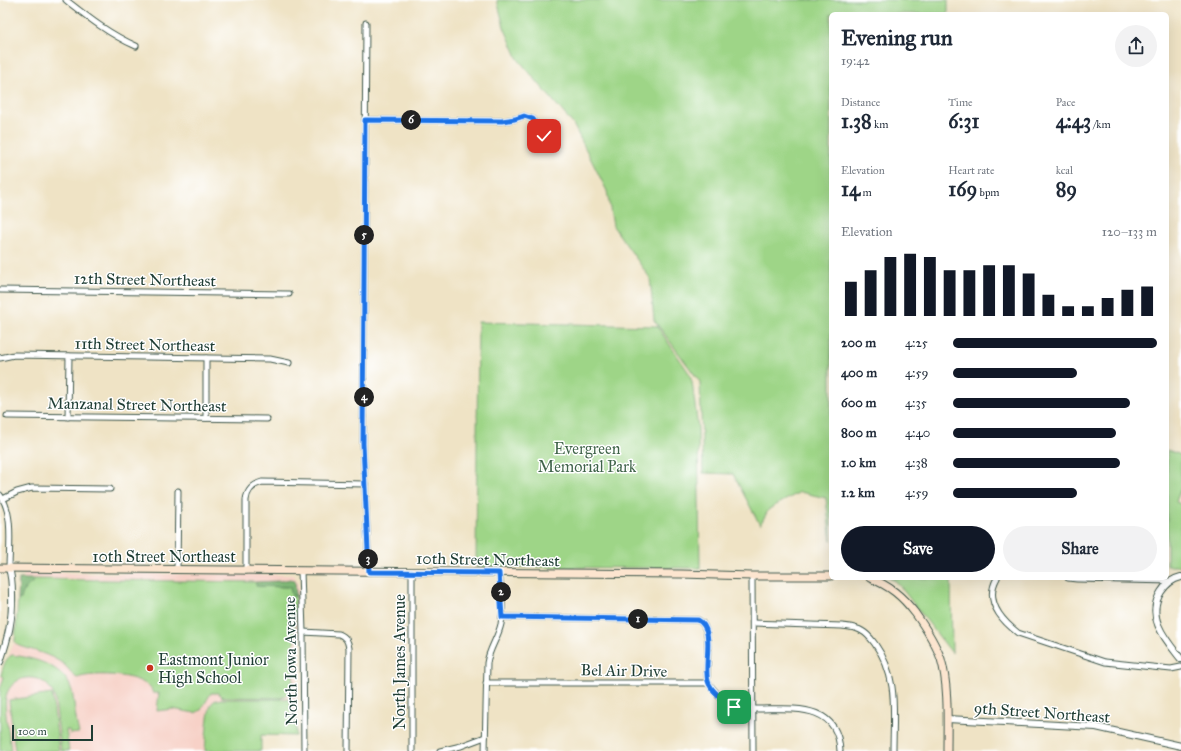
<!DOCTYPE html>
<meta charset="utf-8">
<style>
:root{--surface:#fff;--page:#f2f2f3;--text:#1f2937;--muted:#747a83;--accent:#111827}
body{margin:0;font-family:"IM FELL Great Primer",serif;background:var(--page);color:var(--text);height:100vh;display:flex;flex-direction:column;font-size:15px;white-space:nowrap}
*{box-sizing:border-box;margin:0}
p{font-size:13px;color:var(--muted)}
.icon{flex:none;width:22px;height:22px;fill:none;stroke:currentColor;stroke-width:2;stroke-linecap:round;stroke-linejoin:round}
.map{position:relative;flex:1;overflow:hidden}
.side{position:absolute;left:829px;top:12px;width:340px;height:568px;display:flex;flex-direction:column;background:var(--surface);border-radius:6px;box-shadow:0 4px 16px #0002}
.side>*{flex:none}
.scale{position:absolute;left:12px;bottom:10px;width:81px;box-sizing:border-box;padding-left:4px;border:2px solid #1f3d34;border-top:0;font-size:11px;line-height:14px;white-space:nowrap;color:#1f3d34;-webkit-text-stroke:3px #fff;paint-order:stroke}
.pin{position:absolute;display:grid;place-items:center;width:34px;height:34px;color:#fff;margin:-17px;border-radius:8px;box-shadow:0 2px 6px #0006}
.km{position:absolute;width:20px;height:20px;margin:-10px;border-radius:50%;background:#222;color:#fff;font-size:11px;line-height:20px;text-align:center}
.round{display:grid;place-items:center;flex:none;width:42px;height:42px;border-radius:21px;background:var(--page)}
.head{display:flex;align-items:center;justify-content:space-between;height:68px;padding:0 12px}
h1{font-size:22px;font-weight:800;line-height:30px}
.stats{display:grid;grid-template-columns:repeat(3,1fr);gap:6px;height:68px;padding:4px 12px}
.stats div{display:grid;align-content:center}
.stats b{font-size:20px;font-weight:800}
.stats small{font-size:11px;font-weight:400}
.stats p{font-size:11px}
.chart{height:112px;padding:8px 12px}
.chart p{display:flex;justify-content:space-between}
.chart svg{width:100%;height:72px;margin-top:4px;stroke:var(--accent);stroke-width:6}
.primary-button{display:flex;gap:8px;margin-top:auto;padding:8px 12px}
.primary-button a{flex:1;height:46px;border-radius:24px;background:var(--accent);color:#fff;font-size:16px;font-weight:800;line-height:46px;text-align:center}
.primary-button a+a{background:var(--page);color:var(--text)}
ul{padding:0 12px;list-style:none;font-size:13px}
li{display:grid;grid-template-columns:64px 48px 1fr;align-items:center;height:30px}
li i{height:10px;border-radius:5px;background:var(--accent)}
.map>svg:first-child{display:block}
.built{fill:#f7d1c7}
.green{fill:#9ed587;stroke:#5e895e}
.forest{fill:#7eb674;stroke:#4e7a54}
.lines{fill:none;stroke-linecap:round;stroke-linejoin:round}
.minor-casing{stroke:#3e564a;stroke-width:7}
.tertiary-casing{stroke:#3e564a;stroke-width:8}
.secondary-casing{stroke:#3e564a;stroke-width:9}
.minor{stroke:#fff;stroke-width:5}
.tertiary{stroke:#fff;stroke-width:6}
.secondary{stroke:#fce5cf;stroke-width:7}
.route-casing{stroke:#fff;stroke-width:8}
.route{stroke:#1a73e8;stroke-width:5}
.poi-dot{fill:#c8321e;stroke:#fff;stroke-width:1.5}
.labels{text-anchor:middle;stroke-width:3;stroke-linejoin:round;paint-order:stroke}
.street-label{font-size:16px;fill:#1f3d34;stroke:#fff}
.park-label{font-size:16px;fill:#3f6349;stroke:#fff}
.poi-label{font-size:16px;fill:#1f3d34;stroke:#fff;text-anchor:start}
</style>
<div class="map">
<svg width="1181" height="751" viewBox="0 0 1181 751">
<rect width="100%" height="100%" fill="#fff"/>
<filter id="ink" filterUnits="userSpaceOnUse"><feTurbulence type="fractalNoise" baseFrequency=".025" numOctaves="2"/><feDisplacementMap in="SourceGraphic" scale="8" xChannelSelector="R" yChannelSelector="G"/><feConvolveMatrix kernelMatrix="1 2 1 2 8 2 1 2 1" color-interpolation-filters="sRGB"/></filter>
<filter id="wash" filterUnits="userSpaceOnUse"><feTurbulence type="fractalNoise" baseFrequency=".012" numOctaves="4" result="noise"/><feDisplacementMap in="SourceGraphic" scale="16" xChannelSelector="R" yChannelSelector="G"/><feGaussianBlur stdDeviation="0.9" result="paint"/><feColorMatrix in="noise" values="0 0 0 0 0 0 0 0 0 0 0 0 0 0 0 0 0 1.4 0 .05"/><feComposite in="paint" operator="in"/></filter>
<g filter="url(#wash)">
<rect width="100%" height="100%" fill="#efe3c5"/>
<path class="built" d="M30 573 294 575 296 579 299 589 296 710 294 711 296 718V736L261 735V751H0V678L15 640 17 620 18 581 19 579 25 575Z"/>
<g class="green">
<path d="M497 0H948V14H831V541L826 498 800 492 769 509 760 525 733 474 703 473 700 382 654 320 650 278 613 226 607 191 573 124 518 59 504 27Z"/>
<path d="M478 322 657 326 689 373 692 382 698 428 700 568 476 567Z"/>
<path d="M1167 450 1181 455V487L1176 502 1181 504V566H1167Z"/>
<path d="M888 578H951L952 653 896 581Z"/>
<path d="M34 579 256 582 257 586 290 587 292 596H296L293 684 289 692 285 696 280 698 222 697 218 693H211L201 710 195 713 172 709 157 711 159 693H153C147 673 93 672 77 678 72 675 68 667 62 663 49 654 32 650 17 645L15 642 18 600 21 599C22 591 27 585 34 581Z"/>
<path d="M12 655C35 658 65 666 72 691 75 705 75 720 79 733L70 734 69 730H66L69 751H61L55 699C50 675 17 669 7 693 2 705 10 737 11 751H0V690L4 677 1 675C3 668 5 658 12 655Z"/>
<path d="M52 694 59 751H15L9 700Z"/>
<path d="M221 699H289L296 718V736L261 735V751H205C206 740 207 711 212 703 214 700 217 700 221 699Z"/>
</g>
<g class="forest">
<path d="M19 579H34V581C28 585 22 591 21 599L18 600Z"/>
<path d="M290 579 295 581 296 596H292L290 587 256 586V582L280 581Z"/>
</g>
</g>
<g filter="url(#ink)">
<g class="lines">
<g class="minor-casing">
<g id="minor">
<path d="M66 0C89 18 109 34 136 46"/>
<path d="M366 23 363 444 369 572"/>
<path d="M365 120 502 121 515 119 524 116 533 119 544 136"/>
<path d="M0 290 289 294"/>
<path d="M0 358 14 355 270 359 289 363"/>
<path d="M7 416 267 419"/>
<path d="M68 417 69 356"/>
<path d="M206 418V358"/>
<path d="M0 495C14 513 9 547 9 569"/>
<path d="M3 499 17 492 32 488 110 489"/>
<path d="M177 570 178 491"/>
<path d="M246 571V500C247 491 252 485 262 482L365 484"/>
<path d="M301 571 303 632 304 751"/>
<path d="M752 576 753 751"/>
<path d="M997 578C984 601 1001 620 1018 633L1105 662 1171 669 1181 667"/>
<path d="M1068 578 1077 579 1172 581"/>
<path d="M502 617 698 620C715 628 704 667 708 683"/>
<path d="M753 623 842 626C849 627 856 627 862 631 868 634 872 640 875 644 899 678 893 712 893 751"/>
<path d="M303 632 339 634C346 637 348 641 349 648L348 751"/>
<path d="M486 683H708C716 692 724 704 736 708 742 710 750 709 757 709 792 709 838 702 840 751"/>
<path d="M412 751V572"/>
<path d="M440 751 461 746 485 737"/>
<path d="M485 751 487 663C489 649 498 638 501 624 504 608 501 590 499 573"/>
</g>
</g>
<g class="tertiary-casing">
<g id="tertiary">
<path d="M1181 577C1172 579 1166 584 1161 592 1145 617 1166 640 1181 659"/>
<path d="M0 662C8 638 13 619 12 594 12 585 12 577 9 569"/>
<path d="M947 719 1096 727 1181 746"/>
</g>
</g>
<g class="secondary-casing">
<g id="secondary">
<path d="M0 568 681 574 752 576H831"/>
<path d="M870 578C890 586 902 596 915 613 925 627 935 642 941 659 949 685 947 724 947 751"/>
</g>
</g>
<use href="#minor" class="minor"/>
<use href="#tertiary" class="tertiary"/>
<use href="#secondary" class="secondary"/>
</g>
</g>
<g class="lines" filter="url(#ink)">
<g class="route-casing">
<path id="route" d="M544 136 533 119 524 116 515 119 502 121 365 120 363 444 369 572 499 573 502 617 698 620C716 629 703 665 708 681 710 690 726 703 734 707"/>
</g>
<use href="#route" class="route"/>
</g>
<circle class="poi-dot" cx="150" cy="668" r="4"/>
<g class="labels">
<g class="street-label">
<text transform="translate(145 279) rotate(1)" y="6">12th Street Northeast</text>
<text transform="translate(145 344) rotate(1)" y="6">11th Street Northeast</text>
<text transform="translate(137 404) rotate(1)" y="6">Manzanal Street Northeast</text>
<text x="164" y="562">10th Street Northeast</text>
<text transform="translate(488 559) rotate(1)" y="6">10th Street Northeast</text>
<text transform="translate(290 661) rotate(-91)" y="6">North Iowa Avenue</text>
<text transform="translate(399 662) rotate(-90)" y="6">North James Avenue</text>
<text transform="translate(624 670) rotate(1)" y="6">Bel Air Drive</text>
<text transform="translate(1042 712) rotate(4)" y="6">9th Street Northeast</text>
</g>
<g class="park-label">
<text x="587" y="454">Evergreen<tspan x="587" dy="18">Memorial Park</tspan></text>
</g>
<g class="poi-label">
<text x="158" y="665">Eastmont Junior<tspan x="158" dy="18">High School</tspan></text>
</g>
</g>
</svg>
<div class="scale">100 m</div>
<div class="pin" style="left:734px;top:707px;background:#1e9e55"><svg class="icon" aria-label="arrive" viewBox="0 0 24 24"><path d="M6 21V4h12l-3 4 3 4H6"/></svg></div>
<div class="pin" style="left:544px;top:136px;background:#d93025"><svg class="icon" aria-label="check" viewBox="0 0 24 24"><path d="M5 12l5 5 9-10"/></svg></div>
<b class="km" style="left:638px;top:619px">1</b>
<b class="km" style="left:501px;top:592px">2</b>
<b class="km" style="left:368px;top:559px">3</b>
<b class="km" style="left:364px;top:397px">4</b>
<b class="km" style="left:364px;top:235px">5</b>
<b class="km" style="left:411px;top:120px">6</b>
<section class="side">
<div class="head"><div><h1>Evening run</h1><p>19:42</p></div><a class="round"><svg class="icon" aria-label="share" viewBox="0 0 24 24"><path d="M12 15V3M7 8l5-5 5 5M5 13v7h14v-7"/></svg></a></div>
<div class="stats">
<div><p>Distance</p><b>1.38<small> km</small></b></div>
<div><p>Time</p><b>6:31</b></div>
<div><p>Pace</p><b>4:43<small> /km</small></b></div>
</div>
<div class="stats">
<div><p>Elevation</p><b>14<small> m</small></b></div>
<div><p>Heart rate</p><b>169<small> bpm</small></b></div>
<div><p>kcal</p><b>89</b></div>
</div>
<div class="chart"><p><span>Elevation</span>120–133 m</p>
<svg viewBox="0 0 160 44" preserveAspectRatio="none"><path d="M5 44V23M15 44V16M25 44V8M35 44V6M45 44V8M55 44V16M65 44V16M75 44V13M85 44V13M95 44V18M105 44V31M115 44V38M125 44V38M135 44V33M145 44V28M155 44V26"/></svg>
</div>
<ul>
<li><b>200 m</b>4:25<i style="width:100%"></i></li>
<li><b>400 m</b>4:59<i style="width:61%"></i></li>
<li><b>600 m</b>4:35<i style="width:87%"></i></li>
<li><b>800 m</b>4:40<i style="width:80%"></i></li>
<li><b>1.0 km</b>4:38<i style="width:82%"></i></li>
<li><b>1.2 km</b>4:59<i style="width:61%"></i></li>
</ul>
<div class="primary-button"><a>Save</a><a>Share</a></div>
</section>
</div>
